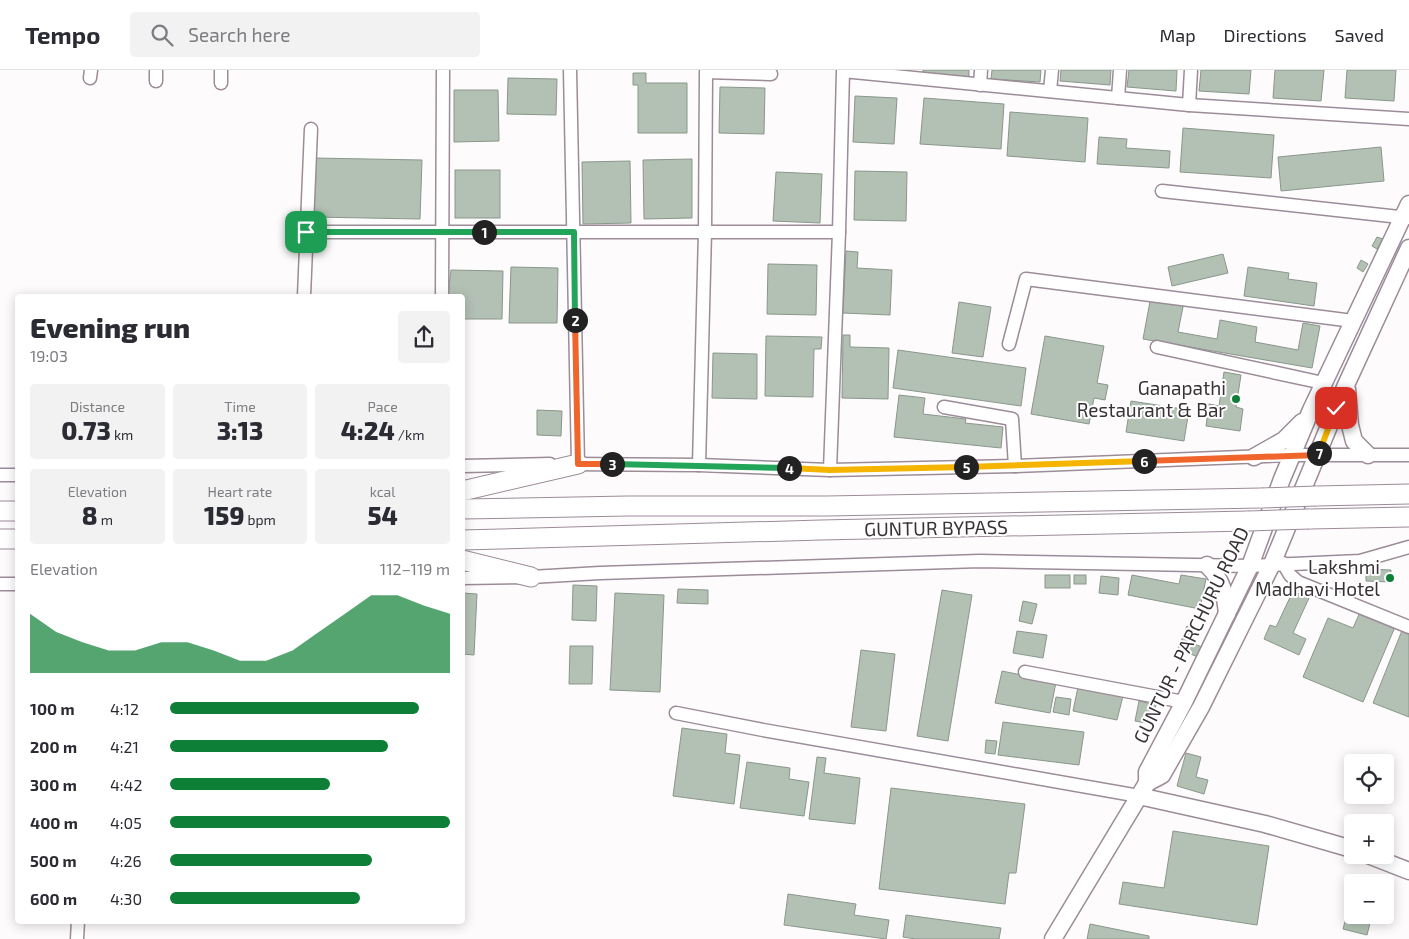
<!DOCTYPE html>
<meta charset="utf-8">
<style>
:root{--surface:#fff;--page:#f2f2f3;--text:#2b2b33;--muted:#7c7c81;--line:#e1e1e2;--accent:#0e7f36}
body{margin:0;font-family:"Exo 2",sans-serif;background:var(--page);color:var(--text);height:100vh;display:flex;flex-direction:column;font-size:19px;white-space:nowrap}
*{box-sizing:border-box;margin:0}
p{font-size:16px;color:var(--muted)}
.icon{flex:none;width:28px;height:28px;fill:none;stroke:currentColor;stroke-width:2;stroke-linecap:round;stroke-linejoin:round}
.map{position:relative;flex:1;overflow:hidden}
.panel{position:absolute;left:15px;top:224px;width:450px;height:630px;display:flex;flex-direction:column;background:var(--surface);border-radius:5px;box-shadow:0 2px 12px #0003}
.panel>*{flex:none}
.buttons{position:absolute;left:1344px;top:684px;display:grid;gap:10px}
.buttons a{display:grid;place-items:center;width:50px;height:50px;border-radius:5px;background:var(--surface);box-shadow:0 2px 12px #0003;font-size:25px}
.pin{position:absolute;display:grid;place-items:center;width:42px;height:42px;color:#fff;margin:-21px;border-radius:10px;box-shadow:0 2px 8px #0006}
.km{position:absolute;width:25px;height:25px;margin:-12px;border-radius:50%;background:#222;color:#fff;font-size:14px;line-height:25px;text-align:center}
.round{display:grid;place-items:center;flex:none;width:52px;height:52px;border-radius:5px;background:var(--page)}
.head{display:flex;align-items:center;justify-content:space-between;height:85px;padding:0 15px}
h1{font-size:28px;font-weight:800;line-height:38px}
.figures{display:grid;grid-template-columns:repeat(3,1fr);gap:8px;height:85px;padding:5px 15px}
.figures div{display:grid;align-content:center;border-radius:5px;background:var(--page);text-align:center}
.figures b{font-size:25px;font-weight:800}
.figures small{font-size:14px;font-weight:400}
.figures p{font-size:14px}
.chart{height:140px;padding:10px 15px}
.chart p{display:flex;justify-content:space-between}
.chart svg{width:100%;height:90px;margin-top:5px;fill:var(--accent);opacity:.7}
ul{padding:0 15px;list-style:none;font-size:16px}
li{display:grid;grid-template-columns:80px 60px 1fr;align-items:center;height:38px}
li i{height:12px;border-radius:6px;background:var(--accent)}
header{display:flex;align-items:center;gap:30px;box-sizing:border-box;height:70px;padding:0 25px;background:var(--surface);border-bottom:1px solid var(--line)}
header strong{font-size:24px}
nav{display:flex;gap:28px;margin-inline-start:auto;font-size:18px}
.search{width:350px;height:45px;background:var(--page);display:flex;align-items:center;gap:12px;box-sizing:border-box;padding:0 18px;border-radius:5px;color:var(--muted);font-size:19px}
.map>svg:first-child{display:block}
.building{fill:#b3c1b4;stroke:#89978b}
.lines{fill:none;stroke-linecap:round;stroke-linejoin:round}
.minor-casing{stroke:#9b8c98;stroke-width:15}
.major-casing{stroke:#9b8c98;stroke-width:19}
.highway-casing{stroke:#9b8c98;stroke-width:21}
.minor{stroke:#fff;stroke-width:12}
.major{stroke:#fff;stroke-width:16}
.highway{stroke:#fff;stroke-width:19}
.highway-bridge-casing{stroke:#9b8c98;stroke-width:21;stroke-linecap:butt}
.highway-bridge{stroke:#fff;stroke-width:19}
.split-1-casing{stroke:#fff;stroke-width:10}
.split-2-casing{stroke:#fff;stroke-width:10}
.split-3-casing{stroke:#fff;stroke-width:10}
.split-4-casing{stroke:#fff;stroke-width:10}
.split-5-casing{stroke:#fff;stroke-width:10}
.split-6-casing{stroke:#fff;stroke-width:10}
.split-7-casing{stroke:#fff;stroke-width:10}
.split-8-casing{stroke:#fff;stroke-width:10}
.split-1{stroke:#22a559;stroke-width:6}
.split-2{stroke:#22a559;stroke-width:6}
.split-3{stroke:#f0652b;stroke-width:6}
.split-4{stroke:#22a559;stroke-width:6}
.split-5{stroke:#f5b400;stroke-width:6}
.split-6{stroke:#f5b400;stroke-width:6}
.split-7{stroke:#f0652b;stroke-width:6}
.split-8{stroke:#f5b400;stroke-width:6}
.poi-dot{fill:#0e7f36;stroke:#fff;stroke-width:2}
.labels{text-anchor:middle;stroke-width:4;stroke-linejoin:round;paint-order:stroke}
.poi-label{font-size:19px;fill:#383236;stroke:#fff;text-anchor:end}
.street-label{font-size:19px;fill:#383236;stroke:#fff}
</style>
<header>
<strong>Tempo</strong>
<div class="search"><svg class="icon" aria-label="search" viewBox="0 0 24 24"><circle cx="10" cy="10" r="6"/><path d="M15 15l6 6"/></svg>Search here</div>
<nav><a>Map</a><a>Directions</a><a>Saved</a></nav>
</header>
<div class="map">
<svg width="1409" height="869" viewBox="0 0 1409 869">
<rect width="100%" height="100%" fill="#fefbfd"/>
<g class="building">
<path d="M923 0H969V9L922 6Z"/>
<path d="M992 0H1041L1040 12 991 9Z"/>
<path d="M1061 0H1111L1110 15 1060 11Z"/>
<path d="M1129 0H1177L1176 21 1127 17Z"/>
<path d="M1201 0H1251L1249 24 1199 21Z"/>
<path d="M1275 0H1324L1321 31 1273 28Z"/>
<path d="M1347 0H1396L1394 31 1345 28Z"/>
<path d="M633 3H646V13H687V63H638V15H633Z"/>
<path d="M508 8 557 9 556 45 507 44Z"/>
<path d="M720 17 765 18 764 64 719 63Z"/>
<path d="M454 20H498L499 71 454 72Z"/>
<path d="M855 26 897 28 894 74 853 72Z"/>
<path d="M924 28 1004 34 1001 79 920 74Z"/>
<path d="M1010 42 1088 48 1085 92 1007 86Z"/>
<path d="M1183 58 1274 65 1271 108 1180 102Z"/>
<path d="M1099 67 1127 69 1126 78 1170 81 1169 98 1097 94Z"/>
<path d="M1381 77 1384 111 1281 121 1278 87Z"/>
<path d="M314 88 422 90 420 149 313 147Z"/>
<path d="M692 89V148L644 149 643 90Z"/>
<path d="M630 91 631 153 583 154 582 92Z"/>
<rect x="455" y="100" width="45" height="48"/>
<path d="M855 101 907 102 906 151 854 150Z"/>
<path d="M776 102 822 104 820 153 773 151Z"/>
<path d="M1377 167 1383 169 1377 179 1372 176Z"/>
<path d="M846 181 858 182 857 198 892 200 890 245 843 243Z"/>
<path d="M1223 184 1228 203 1172 216 1168 197Z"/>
<path d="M1361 190 1368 194 1363 202 1357 198Z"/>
<path d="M768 194 817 195 816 245 767 244Z"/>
<path d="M511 197 558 198 557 253H509Z"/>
<path d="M1248 197 1289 203 1288 209 1317 213 1314 236 1244 226Z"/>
<path d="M451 200 503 201 502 249H462V226H448Z"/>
<path d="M1151 226 1184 232 1178 262 1217 269 1220 250 1257 257 1255 272 1298 280 1303 253 1320 256 1312 298 1143 269Z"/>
<path d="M959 232 991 237 983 287 952 283Z"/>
<path d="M843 265H850V277L889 278 888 329 842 328Z"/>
<path d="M766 266 822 267 821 279H814L813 327 765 326Z"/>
<path d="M1045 266 1104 276 1097 313 1108 315 1105 330 1094 328 1089 354 1031 344Z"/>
<path d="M898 280 1026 298 1021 336 893 318Z"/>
<path d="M713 283 757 284V329L712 328Z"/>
<path d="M1224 302 1241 305 1236 337 1243 339 1240 361 1206 356 1209 334 1219 336Z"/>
<path d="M899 325 925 328 923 344 966 349 965 353 1003 357 1001 378 894 367Z"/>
<path d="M1131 331 1189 340 1184 371 1126 362Z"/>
<path d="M537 340 562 341 561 366 537 365Z"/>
<path d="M1366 499 1391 500 1390 512 1366 511Z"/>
<rect x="1045" y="505" width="25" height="13"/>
<rect x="1074" y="505" width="12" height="9"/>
<path d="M1132 505 1179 514 1181 505 1206 509 1200 539 1128 525Z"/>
<path d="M1101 506 1119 508 1118 525 1099 523Z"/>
<path d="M573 515 597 516 596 551 572 550Z"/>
<path d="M678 519 708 520V534L677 533Z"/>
<path d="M942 520 972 525 948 671 917 666Z"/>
<path d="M1293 521 1309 528 1293 563 1306 569 1299 585 1264 569 1270 555 1276 557Z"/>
<path d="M462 523 477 524 474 585 462 584Z"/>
<path d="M615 523 664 525 660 622 610 620Z"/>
<path d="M1023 531 1037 534 1032 554 1019 551Z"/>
<path d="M1360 542 1395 557 1363 632 1303 607 1328 548 1353 558Z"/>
<path d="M1187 556 1195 559 1189 572 1202 577 1198 587 1178 579Z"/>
<path d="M1403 558 1409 561V647L1373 633Z"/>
<path d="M1017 561 1047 565 1043 588 1013 583Z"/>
<path d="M570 576H593L592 614H569Z"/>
<path d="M861 580 895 584 886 661 851 657Z"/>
<path d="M1002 601 1056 612 1050 643 995 633Z"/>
<path d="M1078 617 1123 626 1117 650 1073 641Z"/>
<path d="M1056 627 1071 629 1069 645 1053 642Z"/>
<path d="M1139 631 1156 635 1152 654 1135 651Z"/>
<path d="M1003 652 1084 662 1079 695 998 685Z"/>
<path d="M682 658 727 664 725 683 740 685 734 734 673 726Z"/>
<path d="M986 670 997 671 995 684 985 683Z"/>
<path d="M1186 683 1201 687 1196 707 1208 710 1204 724 1177 716Z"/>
<path d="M817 687 826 688 824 703 860 708 855 754 809 749Z"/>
<path d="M747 692 790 698 789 709 809 712 804 746 740 738Z"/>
<path d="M891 718 1025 734 1016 803H1009L1005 834 879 819Z"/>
<path d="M1173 761 1269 776 1257 855 1119 834 1123 812 1164 818Z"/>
<path d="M788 824 856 834 854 845 889 850 886 869 784 855Z"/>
<path d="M1352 825V845H1372L1367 865 1343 859Z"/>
<path d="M906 845 1001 858 999 869H916L903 867Z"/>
<path d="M1090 854 1149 866V869H1087Z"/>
</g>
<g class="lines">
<g class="minor-casing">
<g id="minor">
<path d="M570 0 578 394"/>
<path d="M90 8 91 0"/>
<path d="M156 11V0"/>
<path d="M221 13V0"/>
<path d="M980 15 981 0"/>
<path d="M1050 21 1052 0"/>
<path d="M1118 28 1120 0"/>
<path d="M1189 35 1191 0"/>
<path d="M1162 121 1409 148"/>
<path d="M307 162H839"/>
<path d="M304 226 311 59"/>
<path d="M442 226 443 0"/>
<path d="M1009 274 1026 209 1353 251"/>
<path d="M1157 277 1323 313"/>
<path d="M944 337 1012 349 1015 396"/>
<path d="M570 394 699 395 830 400 1015 396 1291 385H1409"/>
<path d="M699 395 705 162 706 2 771 4"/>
<path d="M462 396 550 394"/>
<path d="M830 400 839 162 843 1 1189 35 1409 49"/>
<path d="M0 405H18"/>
<path d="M1283 493 1290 505 1298 512 1409 557"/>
<path d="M462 508 531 507 600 503 980 491 1250 496 1360 491 1409 477"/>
<path d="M0 514H18"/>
<path d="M1025 602 1184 632"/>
<path d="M676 643 763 660 1139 726"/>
<path d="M77 869 78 851"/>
</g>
</g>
<g class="major-casing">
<g id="major">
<path d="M1347 319 1350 355 1354 371 1368 385"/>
<path d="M1254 387 1284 370 1302 352"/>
<path d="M1207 495C1223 511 1225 523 1227 544"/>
<path d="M1147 713 1162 705 1201 637 1272 494 1346 315 1409 178"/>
<path d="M1139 726 1265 754 1352 779"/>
<path d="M1368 785 1409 801"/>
<path d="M1053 869 1147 713V702L1184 632 1250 496 1282 409 1311 340 1409 134"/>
</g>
</g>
<g class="highway-casing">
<g id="highway">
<path d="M462 421 578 394"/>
<path d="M1316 426 1409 424"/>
<path d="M462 439 628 436H827L1262 428"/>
<path d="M0 441H18"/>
<path d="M1309 449 1409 447"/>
<path d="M0 469H18"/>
<path d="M462 470 821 460 1248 451"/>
<path d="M462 490 531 507"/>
</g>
</g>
<use href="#minor" class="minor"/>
<use href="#major" class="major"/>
<use href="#highway" class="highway"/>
<g class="highway-bridge-casing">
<g id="highway-bridge">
<path d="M1262 428 1316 426"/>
<path d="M1248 451 1309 449"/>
</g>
</g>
<use href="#highway-bridge" class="highway-bridge"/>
</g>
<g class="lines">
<g class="split-1-casing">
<path id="split-1" d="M306 162H484"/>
</g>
<g class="split-2-casing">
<path id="split-2" d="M484 162H574L575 250"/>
</g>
<g class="split-3-casing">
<path id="split-3" d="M575 250 578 394H612"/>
</g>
<g class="split-4-casing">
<path id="split-4" d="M612 394 789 398"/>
</g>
<g class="split-5-casing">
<path id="split-5" d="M789 398 830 400 966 397"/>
</g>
<g class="split-6-casing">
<path id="split-6" d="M966 397 1144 391"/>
</g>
<g class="split-7-casing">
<path id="split-7" d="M1144 391 1318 385 1319 383"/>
</g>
<g class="split-8-casing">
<path id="split-8" d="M1319 383 1336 338"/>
</g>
<use href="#split-1" class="split-1"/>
<use href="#split-2" class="split-2"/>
<use href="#split-3" class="split-3"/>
<use href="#split-4" class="split-4"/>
<use href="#split-5" class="split-5"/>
<use href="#split-6" class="split-6"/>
<use href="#split-7" class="split-7"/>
<use href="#split-8" class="split-8"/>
</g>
<g class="poi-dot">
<circle cx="1236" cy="329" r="5"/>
<circle cx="1390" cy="508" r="5"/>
</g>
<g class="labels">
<g class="poi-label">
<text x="1226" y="325">Ganapathi<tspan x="1226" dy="22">Restaurant &amp; Bar</tspan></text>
<text x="1380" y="504">Lakshmi<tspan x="1380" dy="22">Madhavi Hotel</tspan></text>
</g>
<g class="street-label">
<text transform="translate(936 458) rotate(-1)" y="7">GUNTUR BYPASS</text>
<text transform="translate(1191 565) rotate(-64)" y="7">GUNTUR - PARCHURU ROAD</text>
</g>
</g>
</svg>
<div class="buttons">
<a><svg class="icon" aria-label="locate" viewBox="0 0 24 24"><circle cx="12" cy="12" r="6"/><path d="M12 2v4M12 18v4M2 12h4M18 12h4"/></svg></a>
<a>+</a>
<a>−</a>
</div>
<div class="pin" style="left:306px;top:162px;background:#1e9e55"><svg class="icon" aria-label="arrive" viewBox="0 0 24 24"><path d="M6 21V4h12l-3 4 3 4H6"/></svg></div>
<div class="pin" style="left:1336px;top:338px;background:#d93025"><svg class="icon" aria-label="check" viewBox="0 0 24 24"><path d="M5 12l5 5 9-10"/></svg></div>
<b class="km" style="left:484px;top:162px">1</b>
<b class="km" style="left:575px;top:250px">2</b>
<b class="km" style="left:612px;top:394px">3</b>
<b class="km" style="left:789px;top:398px">4</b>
<b class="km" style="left:966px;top:397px">5</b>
<b class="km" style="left:1144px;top:391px">6</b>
<b class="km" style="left:1319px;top:383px">7</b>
<section class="panel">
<div class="head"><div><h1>Evening run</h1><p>19:03</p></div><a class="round"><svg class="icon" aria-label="share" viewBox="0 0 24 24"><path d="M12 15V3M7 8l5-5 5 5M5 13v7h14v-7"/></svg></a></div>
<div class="figures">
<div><p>Distance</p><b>0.73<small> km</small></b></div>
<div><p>Time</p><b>3:13</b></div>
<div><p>Pace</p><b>4:24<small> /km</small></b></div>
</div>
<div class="figures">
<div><p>Elevation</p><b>8<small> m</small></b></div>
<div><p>Heart rate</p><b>159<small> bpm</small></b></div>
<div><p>kcal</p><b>54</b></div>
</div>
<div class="chart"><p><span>Elevation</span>112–119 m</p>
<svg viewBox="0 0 160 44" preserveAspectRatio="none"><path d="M0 44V15L10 24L20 29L30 33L40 33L50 29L60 29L70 33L80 38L90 38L100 33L110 24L120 15L130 6L140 6L150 11L160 15V44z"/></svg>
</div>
<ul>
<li><b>100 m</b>4:12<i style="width:89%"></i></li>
<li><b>200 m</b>4:21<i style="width:78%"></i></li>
<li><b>300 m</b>4:42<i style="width:57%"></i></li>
<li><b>400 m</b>4:05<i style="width:100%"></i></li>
<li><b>500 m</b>4:26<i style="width:72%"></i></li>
<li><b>600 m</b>4:30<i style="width:68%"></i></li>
</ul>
</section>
</div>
